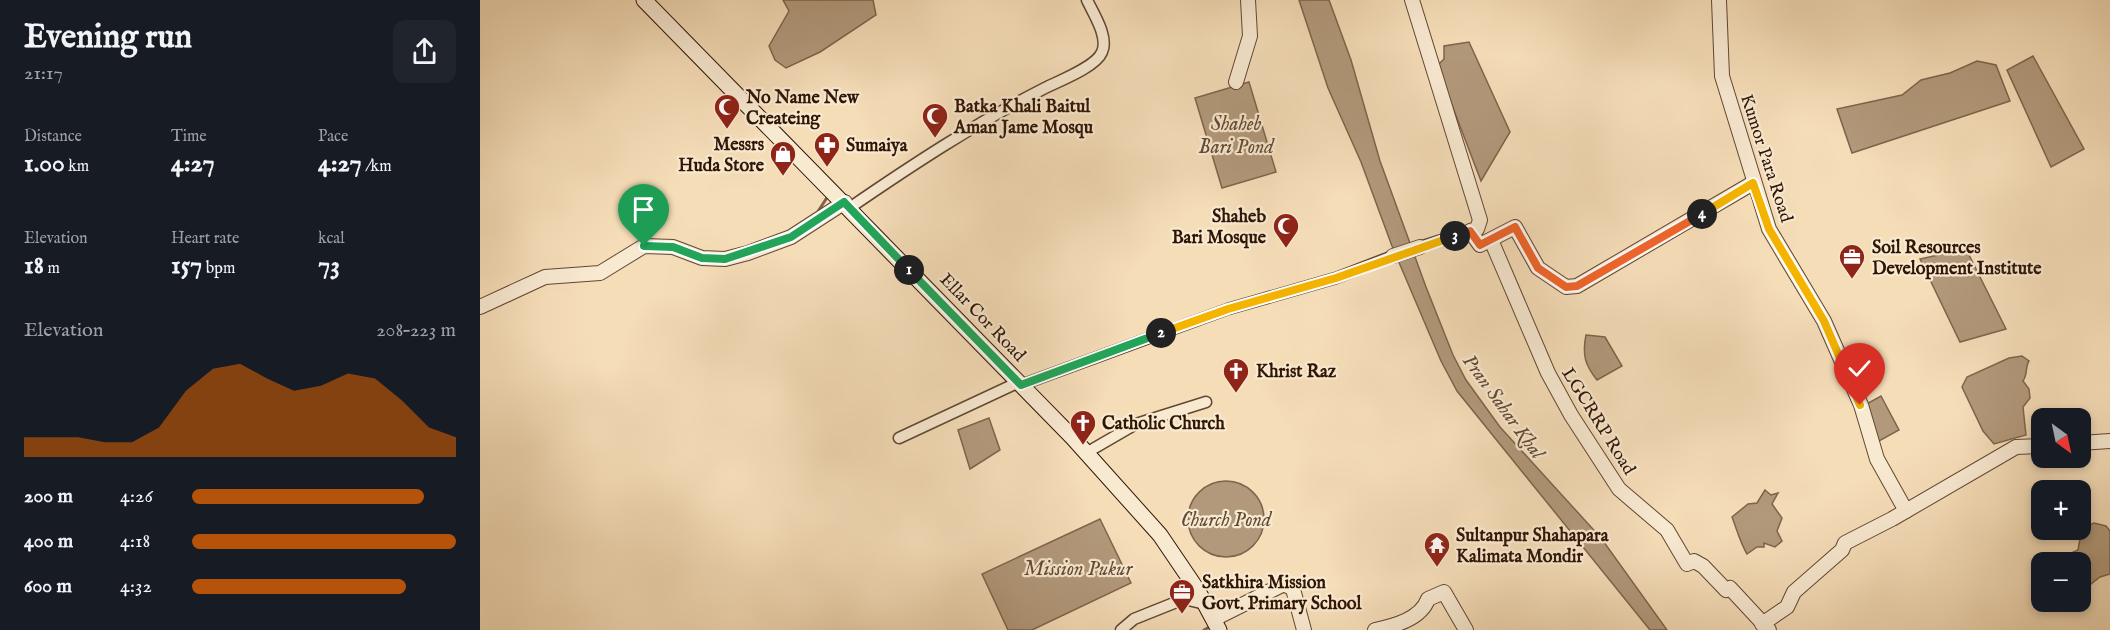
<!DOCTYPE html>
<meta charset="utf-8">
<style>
:root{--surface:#171b24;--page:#20242c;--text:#f1f3f6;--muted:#9ea1a6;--accent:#b45309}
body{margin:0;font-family:"IM FELL English",serif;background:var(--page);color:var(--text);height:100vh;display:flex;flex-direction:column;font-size:22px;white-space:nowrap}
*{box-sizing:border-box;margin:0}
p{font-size:20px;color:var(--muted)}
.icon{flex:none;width:33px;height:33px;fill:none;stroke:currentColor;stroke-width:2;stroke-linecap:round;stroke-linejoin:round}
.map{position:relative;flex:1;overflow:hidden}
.drawer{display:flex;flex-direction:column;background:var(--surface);width:480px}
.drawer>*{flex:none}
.needle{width:39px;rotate:147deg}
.tools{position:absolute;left:1551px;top:408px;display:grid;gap:12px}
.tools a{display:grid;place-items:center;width:60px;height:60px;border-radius:12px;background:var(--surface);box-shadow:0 3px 9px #0003;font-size:30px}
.pin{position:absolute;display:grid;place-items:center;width:51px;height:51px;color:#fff;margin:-62px -26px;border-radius:50% 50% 50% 0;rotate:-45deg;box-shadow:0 0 6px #0007}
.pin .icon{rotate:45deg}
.km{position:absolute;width:30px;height:30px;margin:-15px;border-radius:50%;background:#222;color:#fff;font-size:16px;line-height:30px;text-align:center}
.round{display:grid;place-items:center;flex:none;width:63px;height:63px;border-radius:12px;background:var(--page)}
.summary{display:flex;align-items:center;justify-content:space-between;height:102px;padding:0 24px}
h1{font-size:33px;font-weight:700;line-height:45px}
.stats{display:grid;grid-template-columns:repeat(3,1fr);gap:9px;height:102px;padding:6px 24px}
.stats div{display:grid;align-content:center}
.stats b{font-size:26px;font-weight:700}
.stats small{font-size:16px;font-weight:400}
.stats p{font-size:16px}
.chart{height:168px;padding:12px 24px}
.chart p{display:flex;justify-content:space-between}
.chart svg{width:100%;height:108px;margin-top:6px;fill:var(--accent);opacity:.7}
ul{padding:0 24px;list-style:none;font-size:20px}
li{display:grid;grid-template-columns:96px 72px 1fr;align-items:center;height:45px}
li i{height:15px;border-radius:8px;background:var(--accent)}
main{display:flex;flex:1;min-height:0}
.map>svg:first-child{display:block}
.water{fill:#b2997b;stroke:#7e644c;stroke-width:1.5}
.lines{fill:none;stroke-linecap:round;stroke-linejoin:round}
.stream{stroke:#7e644c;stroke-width:3}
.minor-casing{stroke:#614732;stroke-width:13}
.tertiary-casing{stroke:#614732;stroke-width:16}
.secondary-casing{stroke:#301505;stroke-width:17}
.minor{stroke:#f8e9d1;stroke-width:10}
.tertiary{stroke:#f8e9d1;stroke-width:14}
.secondary{stroke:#f8e9d1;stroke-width:15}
.split-1-casing{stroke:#fff;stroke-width:12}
.split-2-casing{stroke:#fff;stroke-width:12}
.split-3-casing{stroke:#fff;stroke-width:12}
.split-4-casing{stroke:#fff;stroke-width:12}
.split-5-casing{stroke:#fff;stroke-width:12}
.split-1{stroke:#22a559;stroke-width:8}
.split-2{stroke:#22a559;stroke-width:8}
.split-3{stroke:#f5b400;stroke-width:8}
.split-4{stroke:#f0652b;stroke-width:8}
.split-5{stroke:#f5b400;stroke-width:8}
.labels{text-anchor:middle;stroke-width:4.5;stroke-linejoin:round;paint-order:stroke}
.poi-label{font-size:18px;font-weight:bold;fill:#301505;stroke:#f8e9d1;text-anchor:start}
.street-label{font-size:18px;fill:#301505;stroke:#f8e9d1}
.water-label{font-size:20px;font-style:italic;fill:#644a34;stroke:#f8e9d1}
</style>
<main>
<section class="drawer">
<div class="summary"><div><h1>Evening run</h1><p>21:17</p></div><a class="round"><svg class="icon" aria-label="share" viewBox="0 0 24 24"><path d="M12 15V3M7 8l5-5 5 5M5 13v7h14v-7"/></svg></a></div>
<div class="stats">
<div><p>Distance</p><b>1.00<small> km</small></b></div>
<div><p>Time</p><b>4:27</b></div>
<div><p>Pace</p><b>4:27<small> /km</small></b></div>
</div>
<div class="stats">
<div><p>Elevation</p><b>18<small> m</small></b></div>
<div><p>Heart rate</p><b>157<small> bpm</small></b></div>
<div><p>kcal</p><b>73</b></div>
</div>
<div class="chart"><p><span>Elevation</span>208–223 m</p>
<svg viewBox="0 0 160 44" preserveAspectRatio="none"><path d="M0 44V36L10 36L20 36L30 38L40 38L50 32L60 17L70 8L80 6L90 12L100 17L110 15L120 10L130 12L140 21L150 32L160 36V44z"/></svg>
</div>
<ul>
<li><b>200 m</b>4:26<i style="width:88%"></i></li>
<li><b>400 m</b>4:18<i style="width:100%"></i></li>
<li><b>600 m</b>4:32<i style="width:81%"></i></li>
</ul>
</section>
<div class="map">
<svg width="1630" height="630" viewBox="0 0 1630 630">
<rect width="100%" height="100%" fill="#f5ddb8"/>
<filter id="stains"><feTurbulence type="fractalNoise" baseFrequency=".00333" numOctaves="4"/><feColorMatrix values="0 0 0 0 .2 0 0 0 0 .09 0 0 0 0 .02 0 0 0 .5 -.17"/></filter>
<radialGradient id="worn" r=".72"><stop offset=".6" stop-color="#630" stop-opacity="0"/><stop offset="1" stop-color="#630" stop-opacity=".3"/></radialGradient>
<g class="water">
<path d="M303 0H393L396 15 340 52 306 68 295 60 289 46 309 11Z"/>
<path d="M819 0H849L871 60 900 161 946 287 973 355 986 380 1020 427 1121 538 1187 630H1170L977 391 961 361 912 246 881 162 848 88Z"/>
<path d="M989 42 1030 132 1001 181 957 66 964 59V46Z"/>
<path d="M1553 56 1604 149 1571 167 1527 70Z"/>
<path d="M1497 61 1516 65 1530 101 1372 153 1357 109 1422 95 1441 80 1470 73Z"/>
<path d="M769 82 796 172 742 188 715 98Z"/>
<path d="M1486 249 1526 329 1480 342 1440 259Z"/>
<path d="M1106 335 1125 337 1142 366 1117 380C1105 365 1102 355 1106 335Z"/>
<path d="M1542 356 1549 361C1545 367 1548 374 1543 381L1549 389 1550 398 1543 407 1546 435 1514 444 1503 431 1482 387 1487 377 1529 358Z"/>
<path d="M1401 396 1419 430 1399 441 1381 407Z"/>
<path d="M509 418 520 450 490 469 478 430Z"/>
<circle cx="746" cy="519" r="38"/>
<path d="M1285 490 1291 495 1298 493 1292 504 1302 518 1297 531 1302 541 1295 547 1284 543V547H1277L1267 554C1260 542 1257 530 1252 517L1268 504 1277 503Z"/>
<path d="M620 519 651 583 552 630H528L502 574Z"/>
<path d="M1614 523 1626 526 1630 531V574L1620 577 1602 591 1600 562H1586L1589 554 1598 550 1602 528Z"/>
</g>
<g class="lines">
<g class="stream">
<path d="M337 213 348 196"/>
<path d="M724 630 731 626"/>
</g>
<g class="minor-casing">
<g id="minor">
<path d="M368 209C432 165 496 123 565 88 579 81 616 67 622 52 629 37 613 13 607 0"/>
<path d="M940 247 990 231"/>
<path d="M541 385 748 309 856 278 913 256"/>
<path d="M419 438 539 382"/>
<path d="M606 453 656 424 726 402"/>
<path d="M641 630 654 619 704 599 725 604"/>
</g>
</g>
<g class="tertiary-casing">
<g id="tertiary">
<path d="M932 0 1000 220 997 229 990 231 1000 245 1035 227 1058 268 1086 287 1097 286 1273 183"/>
<path d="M1239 0 1242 76 1289 229 1344 321 1381 405 1397 459 1426 511"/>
<path d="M756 82 770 36 768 0"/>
<path d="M1011 240 1068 373 1091 415 1139 489 1187 530 1207 564 1214 561 1223 566 1246 590 1250 588 1289 630"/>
<path d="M913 256 940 247"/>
<path d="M0 307 65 277 120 273 164 246 193 247 222 258 245 259 268 253 311 237 365 202"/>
<path d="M1600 443 1630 441"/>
<path d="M734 619 804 584 813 589 824 630"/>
<path d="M1282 624 1307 607 1314 592 1362 550 1365 543 1412 519 1536 447 1562 446"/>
<path d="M895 630C914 626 941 619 948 599L964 592 986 630"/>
</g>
</g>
<g class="secondary-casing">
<path id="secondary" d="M164 0 593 438 680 535 718 591 739 630"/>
</g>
<use href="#minor" class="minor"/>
<use href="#tertiary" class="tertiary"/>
<use href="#secondary" class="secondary"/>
</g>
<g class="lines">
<g class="split-1-casing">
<path id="split-1" d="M164 246 193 247 222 258 245 259 311 237 364 202 429 270"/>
</g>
<g class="split-2-casing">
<path id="split-2" d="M429 270 541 385 681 333"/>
</g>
<g class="split-3-casing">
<path id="split-3" d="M681 333 748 309 856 278 975 236"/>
</g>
<g class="split-4-casing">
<path id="split-4" d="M975 236 990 231 1000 245 1035 227 1058 268 1086 287 1097 286 1222 214"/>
</g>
<g class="split-5-casing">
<path id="split-5" d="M1222 214 1273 183 1289 229 1344 321 1380 405"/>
</g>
<use href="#split-1" class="split-1"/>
<use href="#split-2" class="split-2"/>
<use href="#split-3" class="split-3"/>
<use href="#split-4" class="split-4"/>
<use href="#split-5" class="split-5"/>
</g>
<defs>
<g id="mosque-pin" transform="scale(1.35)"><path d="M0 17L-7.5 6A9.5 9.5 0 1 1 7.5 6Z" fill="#8f2418" stroke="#f8e9d1"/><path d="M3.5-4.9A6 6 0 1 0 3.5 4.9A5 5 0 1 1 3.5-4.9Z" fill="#fff"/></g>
<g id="pharmacy-pin" transform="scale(1.35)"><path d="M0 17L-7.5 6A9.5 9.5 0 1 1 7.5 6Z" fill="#8f2418" stroke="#f8e9d1"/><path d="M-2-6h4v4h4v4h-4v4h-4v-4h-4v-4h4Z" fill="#fff"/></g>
<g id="shop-pin" transform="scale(1.35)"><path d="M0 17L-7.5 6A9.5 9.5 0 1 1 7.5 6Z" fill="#8f2418" stroke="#f8e9d1"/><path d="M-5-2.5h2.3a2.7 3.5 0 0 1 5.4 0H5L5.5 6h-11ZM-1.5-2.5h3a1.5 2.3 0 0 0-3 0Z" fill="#fff"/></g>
<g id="office-pin" transform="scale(1.35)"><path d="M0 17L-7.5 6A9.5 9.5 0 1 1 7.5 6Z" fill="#8f2418" stroke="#f8e9d1"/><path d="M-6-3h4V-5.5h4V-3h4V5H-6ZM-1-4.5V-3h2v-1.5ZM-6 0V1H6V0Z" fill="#fff"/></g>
<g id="church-pin" transform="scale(1.35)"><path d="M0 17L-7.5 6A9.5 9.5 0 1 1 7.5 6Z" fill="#8f2418" stroke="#f8e9d1"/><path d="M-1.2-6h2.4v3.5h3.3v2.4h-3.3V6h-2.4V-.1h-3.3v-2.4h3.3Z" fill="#fff"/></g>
<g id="temple-pin" transform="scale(1.35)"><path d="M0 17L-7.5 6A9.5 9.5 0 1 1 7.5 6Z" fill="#8f2418" stroke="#f8e9d1"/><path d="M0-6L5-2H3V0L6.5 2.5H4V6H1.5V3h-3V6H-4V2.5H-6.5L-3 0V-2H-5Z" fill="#fff"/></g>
</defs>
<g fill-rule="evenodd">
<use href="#mosque-pin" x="247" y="107"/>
<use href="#mosque-pin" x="455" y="116"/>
<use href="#pharmacy-pin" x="347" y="145"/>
<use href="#shop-pin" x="303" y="154"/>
<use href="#mosque-pin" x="806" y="226"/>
<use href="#office-pin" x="1372" y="257"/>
<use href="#church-pin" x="756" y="371"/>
<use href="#church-pin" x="603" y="423"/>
<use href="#temple-pin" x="957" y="545"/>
<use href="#office-pin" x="702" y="592"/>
</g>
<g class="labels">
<g class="poi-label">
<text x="266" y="103">No Name New<tspan x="266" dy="21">Createing</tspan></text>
<text x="474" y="112">Batka Khali Baitul<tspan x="474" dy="21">Aman Jame Mosqu</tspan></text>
<text x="284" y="150" text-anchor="end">Messrs<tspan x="284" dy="21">Huda Store</tspan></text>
<text x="366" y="151">Sumaiya</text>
<text x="786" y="222" text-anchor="end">Shaheb<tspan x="786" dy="21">Bari Mosque</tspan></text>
<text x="1392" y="253">Soil Resources<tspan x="1392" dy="21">Development Institute</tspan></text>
<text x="776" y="377">Khrist Raz</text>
<text x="622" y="429">Catholic Church</text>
<text x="976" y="541">Sultanpur Shahapara<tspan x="976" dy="21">Kalimata Mondir</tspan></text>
<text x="722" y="588">Satkhira Mission<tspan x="722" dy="21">Govt. Primary School</tspan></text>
</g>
<g class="street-label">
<text transform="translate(1287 158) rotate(72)" y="6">Kumor Para Road</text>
<text transform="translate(503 317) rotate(46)" y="6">Ellar Cor Road</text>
<text transform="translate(1119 421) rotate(58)" y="6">LGCRRP Road</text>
</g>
<g class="water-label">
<text x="756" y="130">Shaheb<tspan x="756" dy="23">Bari Pond</tspan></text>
<text transform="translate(1024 406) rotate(54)" y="7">Pran Sahar Khal</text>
<text x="746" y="526">Church Pond</text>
<text x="598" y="575">Mission Pukur</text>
</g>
</g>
<rect width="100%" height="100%" filter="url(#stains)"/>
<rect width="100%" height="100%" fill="url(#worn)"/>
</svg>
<div class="tools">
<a><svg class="needle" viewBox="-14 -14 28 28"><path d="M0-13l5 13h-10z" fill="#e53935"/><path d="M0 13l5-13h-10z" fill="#9ea1a6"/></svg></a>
<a>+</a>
<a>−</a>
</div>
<div class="pin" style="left:164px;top:246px;background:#1e9e55"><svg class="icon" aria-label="arrive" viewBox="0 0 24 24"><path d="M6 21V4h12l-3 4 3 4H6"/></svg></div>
<div class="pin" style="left:1380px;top:405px;background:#d93025"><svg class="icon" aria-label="check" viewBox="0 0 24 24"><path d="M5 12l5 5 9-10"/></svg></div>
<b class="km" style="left:429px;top:270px">1</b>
<b class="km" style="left:681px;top:333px">2</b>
<b class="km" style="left:975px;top:236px">3</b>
<b class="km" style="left:1222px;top:214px">4</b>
</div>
</main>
